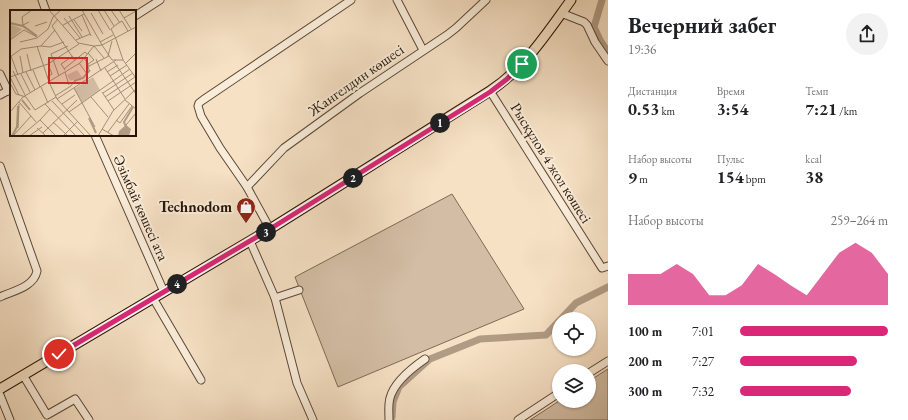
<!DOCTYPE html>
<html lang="ru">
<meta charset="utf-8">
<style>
:root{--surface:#fff;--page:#f2f2f2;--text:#202124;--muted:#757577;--accent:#db2777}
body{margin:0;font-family:"EB Garamond",serif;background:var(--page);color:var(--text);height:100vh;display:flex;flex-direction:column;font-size:15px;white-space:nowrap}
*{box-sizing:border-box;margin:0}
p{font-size:13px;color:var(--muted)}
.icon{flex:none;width:22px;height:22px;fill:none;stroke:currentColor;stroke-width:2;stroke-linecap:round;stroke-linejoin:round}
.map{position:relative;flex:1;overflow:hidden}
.panel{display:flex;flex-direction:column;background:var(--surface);width:300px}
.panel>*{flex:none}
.buttons{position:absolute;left:552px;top:312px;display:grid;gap:8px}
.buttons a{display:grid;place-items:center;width:44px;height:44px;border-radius:50%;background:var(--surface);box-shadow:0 1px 3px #0004;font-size:20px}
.pin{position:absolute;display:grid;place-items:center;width:34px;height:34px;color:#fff;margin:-17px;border:2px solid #fff;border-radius:50%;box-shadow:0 1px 4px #0007}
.km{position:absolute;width:20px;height:20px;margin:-10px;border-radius:50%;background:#222;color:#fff;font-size:11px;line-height:20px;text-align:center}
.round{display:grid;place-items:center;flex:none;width:42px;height:42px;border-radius:21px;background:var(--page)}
.head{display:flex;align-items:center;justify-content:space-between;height:68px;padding:0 20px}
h1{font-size:22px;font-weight:700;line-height:30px}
.metrics{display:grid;grid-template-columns:repeat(3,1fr);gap:6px;height:68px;padding:4px 20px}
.metrics div{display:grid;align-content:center}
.metrics b{font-size:17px;font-weight:700}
.metrics small{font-size:11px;font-weight:400}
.metrics p{font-size:11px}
.chart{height:112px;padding:8px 20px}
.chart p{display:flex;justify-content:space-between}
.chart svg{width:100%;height:72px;margin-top:4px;fill:var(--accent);opacity:.7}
ul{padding:0 20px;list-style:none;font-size:13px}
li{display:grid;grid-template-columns:64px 48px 1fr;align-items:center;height:30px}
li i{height:10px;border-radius:5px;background:var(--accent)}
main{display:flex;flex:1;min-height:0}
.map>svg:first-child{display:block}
.green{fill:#d3bea5;stroke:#7d6956}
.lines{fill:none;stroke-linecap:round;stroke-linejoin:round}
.canal{stroke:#b09b84;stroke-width:7}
.minor-casing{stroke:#5b4736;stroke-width:9}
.major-casing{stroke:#271406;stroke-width:11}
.minor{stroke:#f9ecd9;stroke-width:7}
.major{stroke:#f6e1c5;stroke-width:9}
.route-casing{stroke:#fff;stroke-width:8}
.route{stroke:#db2777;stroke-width:5}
.labels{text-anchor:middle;stroke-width:4;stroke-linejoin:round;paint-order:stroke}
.street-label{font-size:15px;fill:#271406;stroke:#f9ecd9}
.poi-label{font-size:15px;font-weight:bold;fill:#271406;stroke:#f9ecd9;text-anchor:end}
.inset-river{fill:none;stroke:#b09b84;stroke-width:2}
.inset-road{fill:none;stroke:#a38f79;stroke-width:1}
.view{fill:#d62828;fill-opacity:0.15;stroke:#d62828;stroke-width:2}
.inset-edge{fill:none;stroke:#271406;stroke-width:2}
</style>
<main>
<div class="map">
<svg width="608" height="420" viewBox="0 0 608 420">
<rect width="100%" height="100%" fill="#f6e1c5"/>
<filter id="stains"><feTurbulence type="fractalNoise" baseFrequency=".005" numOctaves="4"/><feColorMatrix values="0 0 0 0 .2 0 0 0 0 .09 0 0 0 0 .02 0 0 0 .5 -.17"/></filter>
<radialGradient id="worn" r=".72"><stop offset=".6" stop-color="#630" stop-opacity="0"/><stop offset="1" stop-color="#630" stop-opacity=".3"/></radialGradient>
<g class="green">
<path d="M452 194 524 309 338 387 295 277Z"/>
<path d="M608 369V420H530L559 401H589V381Z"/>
</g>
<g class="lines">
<g class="canal">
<path d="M602 0 594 27 600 40 608 52"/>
<path d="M561 319 576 303 608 287"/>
<path d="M392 417 393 402 399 387 430 359 480 339 546 335 559 321"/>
</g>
<g class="minor-casing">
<g id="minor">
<path d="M42 0 46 11"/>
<path d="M397 0 423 50"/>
<path d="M561 13 584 22 587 25 595 42 608 61"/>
<path d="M135 16 160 0"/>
<path d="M0 74 8 91"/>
<path d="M490 91 602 268 608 266"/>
<path d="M0 95 11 89"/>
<path d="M95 135 164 292"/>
<path d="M0 166 37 271C34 287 13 291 0 297"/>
<path d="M247 187 284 148 360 93 447 35 456 28 486 0"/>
<path d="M270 229 247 187 220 148 201 116 198 106 199 103 203 100 351 0"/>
<path d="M250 241 275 298 297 383 313 420"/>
<path d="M153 298 201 380"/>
<path d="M275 298 299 290"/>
<path d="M589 373 608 361"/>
<path d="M23 375 47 415 75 399 89 420"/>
<path d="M0 395 10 420"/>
<path d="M389 420C389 413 388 405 390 398 394 382 412 368 425 359"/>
<path d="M518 420 559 393"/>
</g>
</g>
<g class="major-casing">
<path id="major" d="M0 389 270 229 490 91C524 69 547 33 571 0"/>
</g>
<use href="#minor" class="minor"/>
<use href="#major" class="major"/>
</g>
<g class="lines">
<g class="route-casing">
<path id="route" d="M59 354 270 229 490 92 507 79 522 64"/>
</g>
<use href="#route" class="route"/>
</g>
<defs>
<g id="shop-pin" transform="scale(1)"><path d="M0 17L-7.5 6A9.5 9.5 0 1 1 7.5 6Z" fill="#8f2418" stroke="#f9ecd9"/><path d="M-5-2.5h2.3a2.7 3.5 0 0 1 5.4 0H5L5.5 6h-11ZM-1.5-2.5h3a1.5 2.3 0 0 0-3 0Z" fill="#fff"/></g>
</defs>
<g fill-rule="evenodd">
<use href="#shop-pin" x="246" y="207"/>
</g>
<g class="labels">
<g class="street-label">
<text transform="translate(356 80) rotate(-35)" y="5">Жангелдин көшесі</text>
<text transform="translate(551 163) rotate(58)" y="5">Рысқұлов 4 жол көшесі</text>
<text transform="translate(141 208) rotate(66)" y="5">Әзімбай көшесі ата</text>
</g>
<g class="poi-label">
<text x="232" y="212">Technodom</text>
</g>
</g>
<g transform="translate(10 10)">
<rect width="126" height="126" fill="#f6e1c5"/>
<path d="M0 14 12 19 0 30ZM67 60 72 67 60 71 57 65ZM83 67 90 80 72 92 64 79Z" fill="#d3bea5"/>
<path d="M116 115 121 119 119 126H108L109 121Z" fill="#b09b84"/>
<path class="inset-river" d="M0 13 13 16 27 26M64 71 73 68 80 60M12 90 20 100M79 108 86 123M116 117 114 112 123 97M2 126 7 117 8 96"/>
<path class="inset-road" d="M39 0 68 33 84 36M72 0 92 35 126 17M88 0 100 20M94 0 104 16M101 0 110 13M109 0 121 19M81 3 93 24M72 5 81 26M59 6 72 27M54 8 70 28M114 8 126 1M48 9 42 16 65 51M64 10 72 21M19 12 13 15 12 7 22 0M53 15 74 4M25 16 37 12M27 28 38 19 43 7 51 0M106 29 101 19 107 14 112 11 118 21M106 29 113 50M0 30 14 20 27 27M66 30 80 24M10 32 27 28M90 32 103 25M27 36 39 72M31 36 40 37 54 32M31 36 45 20M84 36 94 48M78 43 84 50 78 54M17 44 21 61M1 46 8 65M10 46 13 63M98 46 102 31M0 47 11 39 31 36M86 49 91 61M104 52 126 84M69 53 77 64 79 56 74 48M116 53 126 43M79 56 99 46M95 58 115 89M54 59 75 42 77 44M23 60 30 77M55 60 51 54 63 46M3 61 15 85M16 62 25 80M55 62 59 75M97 62 108 55M11 64 20 82M49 66 41 44 58 36M100 66 117 55M0 67 38 54 69 34M0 67 9 85M37 67 42 64 38 54M39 72 47 89 81 126M0 73 6 84 16 87 25 100 46 87M31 77 38 93M64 78 85 117M92 82 104 100M93 83 123 63M45 86 61 76 65 70M81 87 98 107M95 87 125 67M47 89 106 50M115 90 126 99M42 91 74 125M98 91 126 72M9 92 26 112M35 94 66 126M52 94 65 85M0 102 13 87 70 53 84 36 92 35 102 50H113L126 68M59 102 120 59M30 110 46 126M30 110 40 99M106 110 110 113 122 96M43 112 58 126M116 115 126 103M8 118 9 94M27 118 36 126M92 119 104 126M98 122 119 94M33 123 67 90M3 126 21 106M11 126 30 110M19 126 32 117M53 126 68 111M88 126 103 101 126 79"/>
<path class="view" d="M39 48H77V73H39Z"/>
<rect width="126" height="126" class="inset-edge"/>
</g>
<rect width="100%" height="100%" filter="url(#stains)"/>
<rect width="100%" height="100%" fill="url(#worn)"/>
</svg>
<div class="buttons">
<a><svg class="icon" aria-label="locate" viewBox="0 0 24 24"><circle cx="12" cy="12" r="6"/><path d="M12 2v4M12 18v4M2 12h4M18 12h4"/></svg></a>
<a><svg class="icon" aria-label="layers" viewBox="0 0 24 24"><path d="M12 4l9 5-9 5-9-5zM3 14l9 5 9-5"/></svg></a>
</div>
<div class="pin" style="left:522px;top:64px;background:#1e9e55"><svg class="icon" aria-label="arrive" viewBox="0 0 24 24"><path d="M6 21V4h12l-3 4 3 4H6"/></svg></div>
<div class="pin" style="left:59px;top:354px;background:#d93025"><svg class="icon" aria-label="check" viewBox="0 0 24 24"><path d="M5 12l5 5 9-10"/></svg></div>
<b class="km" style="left:440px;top:123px">1</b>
<b class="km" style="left:353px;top:178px">2</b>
<b class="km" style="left:266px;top:232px">3</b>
<b class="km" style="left:177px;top:284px">4</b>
</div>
<section class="panel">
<div class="head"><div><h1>Вечерний забег</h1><p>19:36</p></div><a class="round"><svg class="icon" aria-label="share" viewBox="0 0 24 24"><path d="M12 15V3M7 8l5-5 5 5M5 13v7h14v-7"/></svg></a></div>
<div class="metrics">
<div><p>Дистанция</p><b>0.53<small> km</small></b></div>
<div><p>Время</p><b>3:54</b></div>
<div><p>Темп</p><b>7:21<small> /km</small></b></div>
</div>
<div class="metrics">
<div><p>Набор высоты</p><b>9<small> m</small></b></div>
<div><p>Пульс</p><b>154<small> bpm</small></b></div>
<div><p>kcal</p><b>38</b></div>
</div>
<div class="chart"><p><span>Набор высоты</span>259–264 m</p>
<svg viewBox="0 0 160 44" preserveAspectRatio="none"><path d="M0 44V25L10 25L20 25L30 19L40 25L50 38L60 38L70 32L80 19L90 25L100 32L110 38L120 25L130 12L140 6L150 12L160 25V44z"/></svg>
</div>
<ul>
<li><b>100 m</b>7:01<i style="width:100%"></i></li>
<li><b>200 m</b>7:27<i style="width:79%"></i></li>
<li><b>300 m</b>7:32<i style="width:75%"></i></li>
</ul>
</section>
</main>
